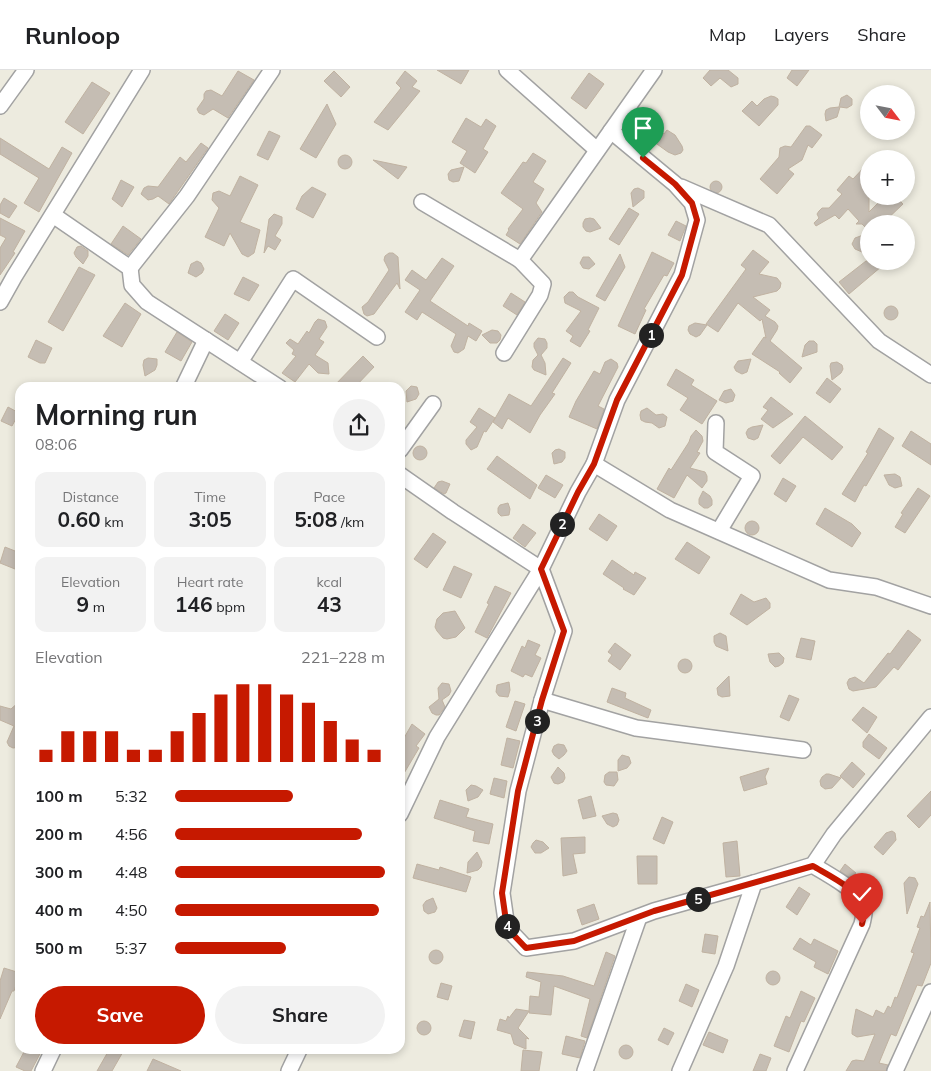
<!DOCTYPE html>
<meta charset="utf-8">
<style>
:root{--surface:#fff;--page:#f2f2f2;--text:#202124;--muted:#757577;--line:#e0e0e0;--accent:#c61900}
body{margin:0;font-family:Mulish,sans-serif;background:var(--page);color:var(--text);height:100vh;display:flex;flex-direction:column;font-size:19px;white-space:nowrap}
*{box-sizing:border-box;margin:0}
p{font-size:16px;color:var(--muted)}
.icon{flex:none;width:28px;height:28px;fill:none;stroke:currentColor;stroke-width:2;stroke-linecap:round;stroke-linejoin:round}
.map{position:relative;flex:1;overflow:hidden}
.panel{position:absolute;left:15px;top:312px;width:390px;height:672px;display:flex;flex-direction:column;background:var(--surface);border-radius:15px;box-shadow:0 2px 8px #0003}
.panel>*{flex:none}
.needle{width:32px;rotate:122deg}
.controls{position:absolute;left:860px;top:15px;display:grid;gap:10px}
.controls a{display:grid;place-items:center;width:55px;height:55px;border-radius:50%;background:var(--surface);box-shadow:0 2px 8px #0003;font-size:25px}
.pin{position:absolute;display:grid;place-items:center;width:42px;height:42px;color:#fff;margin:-51px -21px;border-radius:50% 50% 50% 0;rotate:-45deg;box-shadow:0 0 5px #0007}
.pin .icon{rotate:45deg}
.km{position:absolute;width:25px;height:25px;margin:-12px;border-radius:50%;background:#222;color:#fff;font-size:14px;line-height:25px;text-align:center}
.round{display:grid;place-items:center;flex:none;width:52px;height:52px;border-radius:26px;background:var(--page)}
.summary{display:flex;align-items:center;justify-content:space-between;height:85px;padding:0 20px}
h1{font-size:28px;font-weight:700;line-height:38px}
.stats{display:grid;grid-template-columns:repeat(3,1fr);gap:8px;height:85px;padding:5px 20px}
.stats div{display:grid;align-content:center;border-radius:12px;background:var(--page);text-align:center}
.stats b{font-size:21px;font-weight:700}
.stats small{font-size:14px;font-weight:400}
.stats p{font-size:14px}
.chart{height:140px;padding:10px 20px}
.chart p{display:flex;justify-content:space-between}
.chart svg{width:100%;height:90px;margin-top:5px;stroke:var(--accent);stroke-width:6}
.primary-button{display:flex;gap:10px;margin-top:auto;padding:10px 20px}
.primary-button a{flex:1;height:58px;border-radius:30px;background:var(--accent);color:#fff;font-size:20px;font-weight:700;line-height:58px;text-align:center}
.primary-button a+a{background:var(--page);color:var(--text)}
ul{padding:0 20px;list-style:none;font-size:16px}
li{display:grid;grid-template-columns:80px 60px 1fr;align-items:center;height:38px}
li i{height:12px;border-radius:6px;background:var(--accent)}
header{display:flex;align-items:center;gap:30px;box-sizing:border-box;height:70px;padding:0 25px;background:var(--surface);border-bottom:1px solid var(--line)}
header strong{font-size:24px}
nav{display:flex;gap:28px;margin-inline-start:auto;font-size:18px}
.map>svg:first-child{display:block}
.building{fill:#c5bdb3;stroke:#c0b2a1}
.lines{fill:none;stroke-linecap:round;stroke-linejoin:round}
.minor-casing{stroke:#a2a2a2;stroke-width:18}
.minor{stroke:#fff;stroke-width:15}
.route-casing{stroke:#fff;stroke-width:10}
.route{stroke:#c61900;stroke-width:6}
</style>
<header>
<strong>Runloop</strong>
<nav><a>Map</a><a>Layers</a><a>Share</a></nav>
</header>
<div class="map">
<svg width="931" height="1001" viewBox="0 0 931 1001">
<rect width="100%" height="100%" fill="#edebdf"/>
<g class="building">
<path d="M437 0H469L461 14Z"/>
<path d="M710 0H728L738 8V14L731 17 720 8 711 16 703 8Z"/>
<path d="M792 0H809L797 16 787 8Z"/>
<path d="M238 1 254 10 228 48 213 39 204 45 199 43 197 39 204 29V24L206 21 211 20 222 26Z"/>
<path d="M334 1 350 17 341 27 324 11Z"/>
<path d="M405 1 417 11 412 17 420 21 388 60 374 52 401 18 396 13Z"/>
<path d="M589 3 604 14 586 39 571 28Z"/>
<path d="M92 12 110 23 83 64 65 52Z"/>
<path d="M847 25 852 29V35L847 38 840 37 837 47 826 51 825 44 826 40 830 38 839 37 841 28Z"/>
<path d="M771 26 775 27 778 29V35L759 56 742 41 752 31 757 36 764 29Z"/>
<path d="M327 34 336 54 316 88 300 79Z"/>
<path d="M638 43 664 64 667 60 675 65 682 76 683 80 681 83 675 85 668 82 643 64 642 66 628 54Z"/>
<path d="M466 48 481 57 486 49 496 56 483 79 488 82 475 103 460 93 467 81 452 72Z"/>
<path d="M806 56H810L822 65 812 78 808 75 802 90 788 99 794 104 777 124 760 109 779 87 780 78 785 76 791 77Z"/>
<path d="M269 61 280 66 268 90 257 85Z"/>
<path d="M0 68 49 99 62 77 72 83 39 142 24 133 39 108 0 84Z"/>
<path d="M201 73 208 78 169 134 158 126 153 129 148 130 141 124 144 118 148 116 158 117 180 87 186 92Z"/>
<path d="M533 83 546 91 533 112 544 119 536 133 542 142 520 174 506 165 509 160 508 159 523 139 501 123 523 92 526 93Z"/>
<circle cx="345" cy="92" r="7"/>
<path d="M373 90 407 97 398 109Z"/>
<path d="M869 92V142L885 126H895L903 134 882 154H869V161L862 154H856L859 151 848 139 839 149 835 145 816 156 814 153 819 148 817 144 819 141 822 138H829L842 124 837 120 849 106 853 109Z"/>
<path d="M464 97 459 111 453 112 449 110 448 104 451 100Z"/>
<path d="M240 106 258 115 240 152 260 160 254 183 248 187 242 184 230 163 224 176 205 167 219 138 212 130 213 123 219 121 230 126Z"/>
<path d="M121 110 134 117 122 137 112 129Z"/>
<circle cx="716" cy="117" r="6"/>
<path d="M312 117 326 124 313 148 296 139 302 126Z"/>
<path d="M638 118 644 121V128L633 137 631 123 634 119Z"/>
<path d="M4 128 17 136 9 148 0 143V135Z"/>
<path d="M629 138 639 144 619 175 609 169Z"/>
<path d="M274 144 282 147V154L275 166 281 170 275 180 268 176 264 183 269 149Z"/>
<path d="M0 148 25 161 13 182 15 183 0 205V178L6 168 0 165Z"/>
<path d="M590 148 594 149 601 158 590 162 586 161 583 157V153L585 149Z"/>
<path d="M676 151 686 156 680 171 668 165Z"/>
<path d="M123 156 141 169 128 185 111 174Z"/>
<path d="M869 163V185L855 179 852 174 855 168Z"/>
<path d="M81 176 88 181V186L83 194 76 187 74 183 77 177Z"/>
<path d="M753 180 769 192 759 204 777 208 781 213 780 218 777 221 753 227 770 240 765 246 775 252 778 256 777 260 770 271 802 298 790 313 779 303 780 302 752 284 764 267 766 268 762 249 760 251 738 233 718 262 706 254 746 199 741 195Z"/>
<path d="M652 182 674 193 667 206 664 205 644 239 646 240 635 264 618 256Z"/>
<path d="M389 183H393L398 187 400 219 397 213 374 244 367 246 364 244 362 237 368 232 389 200 384 190 385 186Z"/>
<path d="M620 184 625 197 605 231 596 226Z"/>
<path d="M583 187H589L595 194 589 199 583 198 580 193Z"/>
<path d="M442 188 454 196 430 231 468 256 469 253 482 261 476 271 468 266 464 279 458 283 454 282 451 276 456 264 422 242 417 250 405 242 420 220 405 210 412 200 426 210Z"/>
<path d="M197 191 201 193 204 199 202 203 196 207 188 203 191 194Z"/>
<path d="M866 191H888L849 224 839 212Z"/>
<path d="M79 197 95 205 63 261 48 252Z"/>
<path d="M243 207 259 215 249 231 234 224Z"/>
<path d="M569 222H573L578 227 599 238 588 260 590 261 580 277 570 271 573 266 566 261 581 241 565 233 564 227Z"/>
<path d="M511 223 525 232 517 245 503 236Z"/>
<path d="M125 233 141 244 122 277 103 266Z"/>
<circle cx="891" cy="243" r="7"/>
<path d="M225 244 239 253 228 270 214 261Z"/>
<path d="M318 249 325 251 327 257 319 269 324 272 315 285 328 293 329 304 318 303 309 294 295 312 282 303 296 286 292 284 294 280 286 273 290 269 298 274 307 261 309 263 315 252Z"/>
<path d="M695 253 707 255 700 265 696 267 690 264 688 260 689 256Z"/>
<path d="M492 260 498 261 501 265 500 270 497 273H490L482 265Z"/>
<path d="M177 262 192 272 181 291 165 282Z"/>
<path d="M538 268 545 269 547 273V278L541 285 545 293 546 305 534 300 532 297 533 290 538 285 534 277V273Z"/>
<path d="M36 270 52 278 45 293H40L28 287Z"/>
<path d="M809 271H814L817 274V282L802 287 805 275Z"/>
<path d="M363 286 374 297 354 318H332Z"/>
<path d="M148 288 157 289V295L155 300 145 306 143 295 144 290Z"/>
<path d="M563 288 571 293 552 323 555 324 540 345 530 363 508 348 502 359 493 352 509 324 531 336Z"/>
<path d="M611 289 617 293 618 297 598 336 604 339 597 359 569 347 576 331 594 301 600 304 605 292Z"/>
<path d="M751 289 747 302 742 304 736 301 734 297 738 291Z"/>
<path d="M837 292 842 295 843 299 841 303 832 310 830 296 831 293Z"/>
<path d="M676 299 694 310 691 315 717 331 702 354 680 340 688 328 667 315Z"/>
<path d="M827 308 841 319 830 333 816 323Z"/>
<path d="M411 316 417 317 419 324 416 329 407 332 406 321Z"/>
<path d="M731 319 735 325 733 331 726 333 719 330 724 321Z"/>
<path d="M771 327 793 344 773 358 761 349 768 340 763 337Z"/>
<path d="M8 337 19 343 12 356 1 351Z"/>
<path d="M479 338 495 348 486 362 484 361 477 377 471 380 466 374V370L477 357 470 352Z"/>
<path d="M647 338 656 345 663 344 667 347 665 356 659 358 652 353 645 352 641 350 640 345 641 341Z"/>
<path d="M805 346 843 377 832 390 803 367 780 394 771 386Z"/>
<path d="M763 355 758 368 754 370 748 368 746 363 748 359 752 357Z"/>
<path d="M879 358 894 368 866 416 864 415 855 432 842 424 868 383 866 382Z"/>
<path d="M696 360 702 366 703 371 697 382 700 383 690 398 705 402 707 406V411L702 418 687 405 674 428 657 419 669 398 671 400 689 372 691 366Z"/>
<path d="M911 361 931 374V395L902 376Z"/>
<circle cx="420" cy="383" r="7"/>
<path d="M559 379 565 382V388L562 392 554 394 552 383 555 380Z"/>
<path d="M497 386 537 415 530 429 487 399Z"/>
<path d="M895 404 900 407 902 416 895 418 889 415 884 405Z"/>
<path d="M546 405 563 415 555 428 538 418Z"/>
<path d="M783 408 796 416 786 432 774 424Z"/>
<path d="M442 411 450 414 446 423 444 424 434 418 438 412Z"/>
<path d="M918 418 930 426 905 463 895 457 903 444 901 443Z"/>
<path d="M703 421 710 426 712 430V435L708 438H704L699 434V429Z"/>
<path d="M508 433 510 439 509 445 501 446 498 443V438L500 435Z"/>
<path d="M825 438 852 454 861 463 852 477 816 454Z"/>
<path d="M599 444 617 456 607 471 589 459Z"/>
<circle cx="752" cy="458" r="7"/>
<path d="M523 454 536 463 525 477 513 468Z"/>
<path d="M433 463 446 472 427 498 414 489Z"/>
<path d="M687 472 710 487 699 504 675 489Z"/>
<path d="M5 477 20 483V501L0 493Z"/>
<path d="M612 490 634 505 635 502 646 508 634 525 623 519 624 518 603 504Z"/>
<path d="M454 496 472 504 461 528 443 520Z"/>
<path d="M495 516 511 523 487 568 475 562 489 534 487 533Z"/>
<path d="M741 524 754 532 766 528 770 533V538L747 555 730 544Z"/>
<path d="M455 541 465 558 456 567 447 569 443 568 437 561 435 557 437 549 443 543Z"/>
<path d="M908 560 921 570 898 600 894 597 876 617 853 621 849 619 847 613 849 609 855 607 864 613 888 583 890 584Z"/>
<path d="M720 563 726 566 728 581 716 576 714 572V566Z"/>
<path d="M801 568 815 571 811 590 796 587Z"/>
<path d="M528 570 540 575 535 585 541 588 532 607 525 604 523 607 511 601 522 576 525 578Z"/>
<path d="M615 573 631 585 620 600 608 591 612 585 608 582Z"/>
<path d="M779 583 784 588 783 593 779 596 775 597 770 592 768 584Z"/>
<circle cx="685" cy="596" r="7"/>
<path d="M729 606 730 626 722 627 718 625 717 618Z"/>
<path d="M509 612 510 620 508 627 499 626 496 622 497 615Z"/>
<path d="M442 613 449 614 451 621 449 625 442 630 445 637 439 645H436L432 643 429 637 439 629 438 618Z"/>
<path d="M612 618 626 623 625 628 651 640 648 648 607 632Z"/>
<path d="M789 625 799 629 789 651 780 647Z"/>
<path d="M20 631V677L13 678 9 676 7 672 14 656 0 650V636L11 639Z"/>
<path d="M515 631 525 634 516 661 506 657Z"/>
<path d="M863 637 877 647 867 663 852 650Z"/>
<path d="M412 654 425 664 416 676 419 678 400 710V675Z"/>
<path d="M869 664 887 678 879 689 863 677V672Z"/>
<path d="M507 668 520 671 513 698 501 695Z"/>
<path d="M558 674 564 675 567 681 564 685 559 689 554 685 552 681 554 676Z"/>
<path d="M622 685 629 687 631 693 627 698 618 701V690Z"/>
<path d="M852 692 865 704 853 718 840 706Z"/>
<path d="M558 697 564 703 565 708 563 712 558 714 554 713 551 707Z"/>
<path d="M769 698 765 707 767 714 744 721 740 707Z"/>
<path d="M609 702H617L618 710 614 716 606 715 604 712 605 705Z"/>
<path d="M826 704H829L841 708 832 718 825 719 821 716 820 711 822 707Z"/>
<path d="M494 708 507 711 504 728 490 724Z"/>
<path d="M471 715 476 716 483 720 478 727 468 731 466 720Z"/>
<path d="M931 721V745L919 758 907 746Z"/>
<path d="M591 726 596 746 583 749 578 730Z"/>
<path d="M440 730 469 739 466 747 493 754 489 774 473 771 475 761 434 748Z"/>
<path d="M613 743 617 744 619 750 617 755 613 757 607 754 602 746Z"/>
<path d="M662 747 673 752 664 774 653 769Z"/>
<path d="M892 761 895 763 896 770 883 785 874 777 886 763Z"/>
<path d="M585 767V783L573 784 577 803 563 806 561 768Z"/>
<path d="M536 770 543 772 549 778 541 783H535L531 777 533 773Z"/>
<path d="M737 771 740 806 726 807 723 773Z"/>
<path d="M477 782 482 792 481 797 478 800 467 803 468 792Z"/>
<path d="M637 786H657V814H638Z"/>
<path d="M417 794 439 800 440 797 471 807 466 822 413 808Z"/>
<path d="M845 794 856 803 852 809 840 801Z"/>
<path d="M909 807 915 808 918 814 907 844 904 813Z"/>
<path d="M799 817 810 824 797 845 786 837Z"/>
<path d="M433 828 437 838 435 842 428 844 424 841 423 835 426 831Z"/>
<path d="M930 832 931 893 922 916 917 915 896 966 891 964 879 993 888 995 886 1001H846L852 991 856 990 864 991 875 964 857 967 852 964V960L856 939 873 947 876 940 884 944 888 936 891 938 895 927 897 928 914 883 911 882 920 858 917 857 921 846 924 847Z"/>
<path d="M594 834 599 849 582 855 577 840Z"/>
<path d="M705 864 718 866 715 884 702 882Z"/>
<path d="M800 868 811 875 814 869 838 881 828 904 814 897 816 892 793 879Z"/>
<circle cx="436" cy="887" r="7"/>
<path d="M606 882 615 886 587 968 581 966 590 929 554 916 551 945 529 943V941L518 958 529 969 526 968V979L514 974 511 964 497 960 500 949 506 951 508 946 509 948 516 939 529 941 530 926 539 927 541 912 526 907 527 902 563 906 594 916Z"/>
<path d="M4 898 20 903 14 921H12L0 949V911Z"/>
<circle cx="773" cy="908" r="7"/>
<path d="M441 913 452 916 448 930 437 927Z"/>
<path d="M686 914 699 920 692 937 679 931Z"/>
<path d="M801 921 815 928 804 952 801 951 789 982 774 976 786 946 790 948Z"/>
<path d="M464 950 475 952 471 969 459 966Z"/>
<circle cx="424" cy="958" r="7"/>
<path d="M664 958 674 963 668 975 658 970Z"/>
<path d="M709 962 728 970 723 983 703 975Z"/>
<path d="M566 966 585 971 580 988 562 984Z"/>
<circle cx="626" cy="982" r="7"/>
<path d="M25 980H42L31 1001H25L16 997Z"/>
<path d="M109 980H124L112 1001H97Z"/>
<path d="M523 980 542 982 539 1001H521Z"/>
<path d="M760 984 771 988 766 1001H753Z"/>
<path d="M153 989 181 1001H147Z"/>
</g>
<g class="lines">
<g class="minor-casing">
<g id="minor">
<path d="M507 0 597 80"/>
<path d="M0 36 26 0"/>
<path d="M681 117 769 155 879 271 931 305"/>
<path d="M422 132 520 190"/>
<path d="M53 145 130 198 132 215 147 232 280 318"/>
<path d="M130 198 187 126 272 0"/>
<path d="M0 232 14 207 142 0"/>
<path d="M504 283 540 225 543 214 520 190 611 61"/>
<path d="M240 292 293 209 377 267"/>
<path d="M183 318 206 270"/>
<path d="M716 353 715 382 752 406 719 461"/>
<path d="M400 380 433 334"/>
<path d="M594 394 670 440 829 510 876 517 931 536"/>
<path d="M400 405 453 442 541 499 564 561 542 630 518 721 502 823 507 858 526 878 574 871 654 841 754 813"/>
<path d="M542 630 636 658 803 680"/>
<path d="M400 744 437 667 541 499 578 422 594 394 617 330 682 205 697 150 692 133 675 114 611 61 654 0"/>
<path d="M43 1001 53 980"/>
<path d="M289 1001 299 980"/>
<path d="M585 1001 639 847"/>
<path d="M680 1001 726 896 754 813 813 795 834 764 931 647"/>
<path d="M795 1001 862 854C863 849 865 843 864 838 862 821 826 804 813 795"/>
<path d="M895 1001 931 922"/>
</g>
</g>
<use href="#minor" class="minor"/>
</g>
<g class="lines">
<g class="route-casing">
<path id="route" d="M643 88 675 114 692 133 697 150 682 205 617 330 594 394 578 422 541 499 564 561 542 630 518 721 502 823 507 858 526 878 574 871 654 841 813 796C826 804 862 821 864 838 865 843 863 849 862 854"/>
</g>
<use href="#route" class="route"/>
</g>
</svg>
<div class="controls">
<a><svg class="needle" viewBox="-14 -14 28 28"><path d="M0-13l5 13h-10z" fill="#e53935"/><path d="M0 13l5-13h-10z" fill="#757577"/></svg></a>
<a>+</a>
<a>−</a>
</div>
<div class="pin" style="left:643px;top:88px;background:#1e9e55"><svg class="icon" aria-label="arrive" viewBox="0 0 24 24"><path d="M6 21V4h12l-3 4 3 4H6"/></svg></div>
<div class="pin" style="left:862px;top:854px;background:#d93025"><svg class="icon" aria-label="check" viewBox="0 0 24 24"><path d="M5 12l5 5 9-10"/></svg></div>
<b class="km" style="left:651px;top:265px">1</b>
<b class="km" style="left:562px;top:454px">2</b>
<b class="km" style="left:537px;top:651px">3</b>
<b class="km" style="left:507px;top:856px">4</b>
<b class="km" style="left:698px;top:829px">5</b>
<section class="panel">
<div class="summary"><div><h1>Morning run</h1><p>08:06</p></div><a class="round"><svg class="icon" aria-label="share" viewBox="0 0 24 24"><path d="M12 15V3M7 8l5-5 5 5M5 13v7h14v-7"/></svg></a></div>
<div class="stats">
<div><p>Distance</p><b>0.60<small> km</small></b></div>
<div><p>Time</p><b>3:05</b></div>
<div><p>Pace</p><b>5:08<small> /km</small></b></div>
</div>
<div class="stats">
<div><p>Elevation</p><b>9<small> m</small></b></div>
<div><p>Heart rate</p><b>146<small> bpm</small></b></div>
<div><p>kcal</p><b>43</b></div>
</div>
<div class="chart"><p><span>Elevation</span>221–228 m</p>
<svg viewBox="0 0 160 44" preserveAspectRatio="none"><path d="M5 44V38M15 44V29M25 44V29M35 44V29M45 44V38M55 44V38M65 44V29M75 44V20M85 44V11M95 44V6M105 44V6M115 44V11M125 44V15M135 44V24M145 44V33M155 44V38"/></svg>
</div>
<ul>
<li><b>100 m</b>5:32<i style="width:56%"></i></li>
<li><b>200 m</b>4:56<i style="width:89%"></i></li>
<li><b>300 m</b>4:48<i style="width:100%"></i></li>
<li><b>400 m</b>4:50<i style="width:97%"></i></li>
<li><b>500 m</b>5:37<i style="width:53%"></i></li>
</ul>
<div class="primary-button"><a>Save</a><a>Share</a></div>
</section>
</div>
